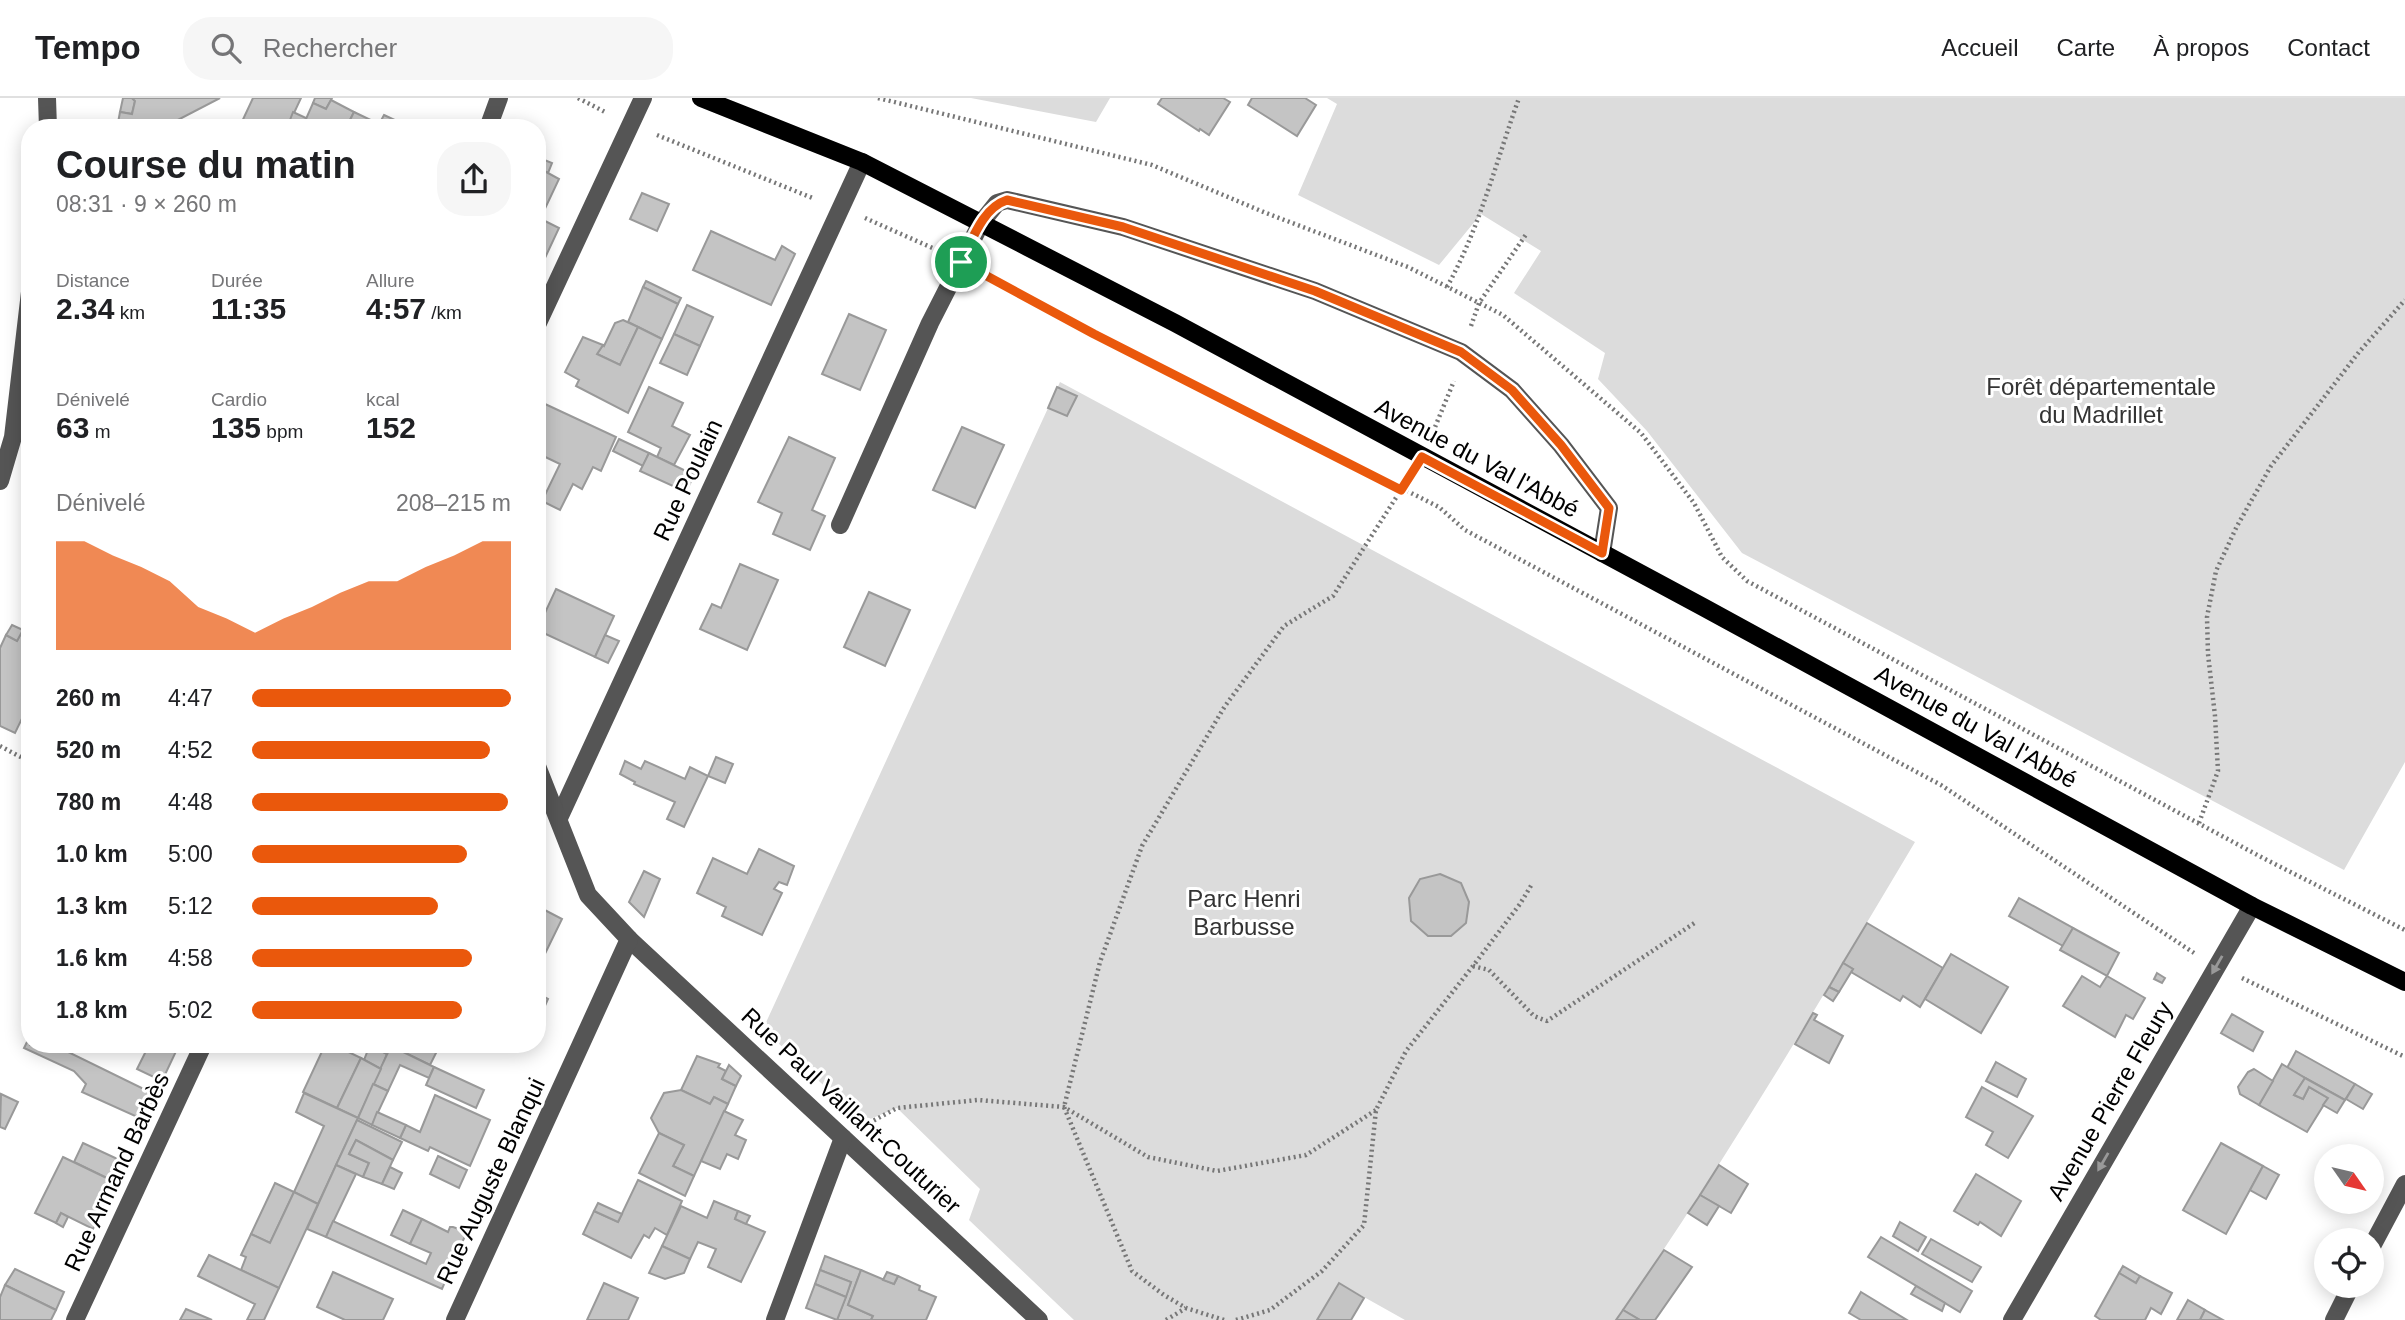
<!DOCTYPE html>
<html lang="fr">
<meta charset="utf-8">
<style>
:root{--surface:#fff;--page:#f6f6f6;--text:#202124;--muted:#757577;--line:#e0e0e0;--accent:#ea580c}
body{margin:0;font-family:Arial,sans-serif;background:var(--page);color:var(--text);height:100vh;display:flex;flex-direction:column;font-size:26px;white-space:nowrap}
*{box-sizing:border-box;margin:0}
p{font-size:23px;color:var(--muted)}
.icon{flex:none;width:38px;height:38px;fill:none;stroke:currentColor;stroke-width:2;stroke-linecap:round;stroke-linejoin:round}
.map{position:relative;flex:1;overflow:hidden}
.details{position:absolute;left:21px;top:21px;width:525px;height:934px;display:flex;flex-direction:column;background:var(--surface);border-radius:28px;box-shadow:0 4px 18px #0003}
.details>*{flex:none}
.needle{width:46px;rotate:124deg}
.fabs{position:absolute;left:2314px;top:1046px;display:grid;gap:14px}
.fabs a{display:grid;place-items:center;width:70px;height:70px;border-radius:50%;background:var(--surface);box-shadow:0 4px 18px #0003;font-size:35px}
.pin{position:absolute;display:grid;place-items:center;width:60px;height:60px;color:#fff;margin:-30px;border:4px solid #fff;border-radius:50%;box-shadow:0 2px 7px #0007}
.round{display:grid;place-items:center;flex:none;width:74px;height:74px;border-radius:28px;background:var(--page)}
.headline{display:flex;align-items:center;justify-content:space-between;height:119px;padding:0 35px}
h1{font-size:38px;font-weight:700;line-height:52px}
.metrics{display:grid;grid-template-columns:repeat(3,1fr);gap:10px;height:119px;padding:7px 35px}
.metrics div{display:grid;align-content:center}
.metrics b{font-size:30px;font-weight:700}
.metrics small{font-size:19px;font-weight:400}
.metrics p{font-size:19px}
.chart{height:196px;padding:14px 35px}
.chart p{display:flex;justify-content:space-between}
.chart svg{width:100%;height:126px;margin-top:7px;fill:var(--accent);opacity:.7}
ul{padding:0 35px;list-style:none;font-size:23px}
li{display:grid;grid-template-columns:112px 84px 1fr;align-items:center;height:52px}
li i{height:18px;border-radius:9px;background:var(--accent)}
header{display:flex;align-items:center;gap:42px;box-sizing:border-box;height:98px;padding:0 35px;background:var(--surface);border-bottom:2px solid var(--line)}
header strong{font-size:33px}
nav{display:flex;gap:38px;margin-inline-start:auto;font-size:24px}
.search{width:490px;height:63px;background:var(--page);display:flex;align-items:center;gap:18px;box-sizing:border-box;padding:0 24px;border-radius:28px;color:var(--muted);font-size:26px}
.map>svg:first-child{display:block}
.green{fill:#dcdcdc}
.building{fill:#c4c4c4;stroke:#999;stroke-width:2}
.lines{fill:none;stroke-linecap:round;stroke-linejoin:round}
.path{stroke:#777;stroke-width:4.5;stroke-dasharray:2 3.5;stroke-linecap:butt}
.minor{stroke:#555;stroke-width:18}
.major{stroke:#000;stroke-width:18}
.oneway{fill:#999}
.route-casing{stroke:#fff;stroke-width:14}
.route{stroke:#ea580c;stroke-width:9}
.labels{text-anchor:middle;stroke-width:6;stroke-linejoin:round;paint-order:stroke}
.park-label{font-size:24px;fill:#333;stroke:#fff}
.street-label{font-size:24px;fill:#000;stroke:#fff}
</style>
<header>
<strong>Tempo</strong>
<div class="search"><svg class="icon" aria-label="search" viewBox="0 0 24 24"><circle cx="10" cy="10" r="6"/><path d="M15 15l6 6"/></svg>Rechercher</div>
<nav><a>Accueil</a><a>Carte</a><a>À propos</a><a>Contact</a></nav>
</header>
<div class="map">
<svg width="2405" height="1222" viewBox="0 0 2405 1222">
<rect width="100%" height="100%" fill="#fff"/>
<g class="green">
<path d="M971 0H1110L1096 24Z"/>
<path d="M1327 0H2405V664L2344 772 1742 455 1647 333 1598 281 1605 255 1514 195 1541 153 1481 116 1439 167 1298 97 1337 6Z"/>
<path d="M1060 284 1915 744C1819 905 1723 1067 1616 1222H1405L1339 1185 1317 1222H1074L969 1122 980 1091 897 1010 863 1024 763 931Z"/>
</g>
<g class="building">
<path d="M123 0H132L135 3 132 16 120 14Z"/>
<path d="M132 0H220L168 27 167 30H117L120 14 132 16 135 3Z"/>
<path d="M253 0H301L287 30H239Z"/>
<path d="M315 0H332L326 11 313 5Z"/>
<path d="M1162 0H1223L1230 4 1209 37 1200 31 1199 33 1158 6Z"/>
<path d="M1252 0H1305L1316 7 1297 38 1248 7Z"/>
<path d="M331 2 354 14 346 30H302L313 5 326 11Z"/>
<path d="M293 14 306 20 302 30H287Z"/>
<path d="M354 14 379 26 377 30H346Z"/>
<path d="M384 17 397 23 394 30H377Z"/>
<path d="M537 59 552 65 548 75 537 69Z"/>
<path d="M537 69 559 81 542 117 537 115Z"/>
<path d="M642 95 669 106 657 133 630 121Z"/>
<path d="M537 119 559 130 537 177Z"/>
<path d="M711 133 775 162 782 148 795 156 771 207 693 172Z"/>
<path d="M646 183 681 200 678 206 643 189Z"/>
<path d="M643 189 678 206 662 241 628 224Z"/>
<path d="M687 207 713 219 700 248 674 236Z"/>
<path d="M849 216 886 232 860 292 822 276Z"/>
<path d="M623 222 638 229 620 267 597 256 603 247 604 248 615 225Z"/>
<path d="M638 229 662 241 628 315 576 288 579 282 565 274 583 239 603 247 597 256 620 267Z"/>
<path d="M674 236 700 248 687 277 660 265Z"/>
<path d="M649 289 683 305 672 328 690 337 674 367 657 359 661 350 628 334Z"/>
<path d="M1057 289 1077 298 1067 318 1048 310Z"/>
<path d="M545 306 616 339 601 373 593 369 582 391 573 386 560 412 542 403 560 366 537 355V322Z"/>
<path d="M962 329 1004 347 975 410 933 392Z"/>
<path d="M789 339 835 360 812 412 825 418 810 452 773 436 782 415 758 404Z"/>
<path d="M619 341 649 355 643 368 613 353Z"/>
<path d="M649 355 694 377 686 394 640 373Z"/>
<path d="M740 466 778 482 747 552 700 531 712 506 721 510Z"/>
<path d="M556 491 614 518 595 559 537 532Z"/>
<path d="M869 494 910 512 885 568 844 549Z"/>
<path d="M30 517V604L15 635 0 628V550L6 537 17 543Z"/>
<path d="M12 527 23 532 17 543 6 537Z"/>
<path d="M605 537 619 543 608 565 595 559Z"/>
<path d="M716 659 733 666 725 685 708 678Z"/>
<path d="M625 663 641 671 645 663 685 681 690 669 708 678 684 729 667 721 675 704 634 686 635 684 620 676Z"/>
<path d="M759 751 794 768 787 787 779 784 774 791 782 795 762 837 722 818 726 809 697 795 713 760 747 776Z"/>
<path d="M644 773 660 781 644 819 629 804Z"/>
<path d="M1440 776 1461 785 1469 804 1466 825 1451 838H1428L1411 823 1409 800 1420 781Z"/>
<path d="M2019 800 2073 830 2063 848 2009 818Z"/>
<path d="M537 808 562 821 540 866 537 864Z"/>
<path d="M1867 825 1943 870 1920 909 1903 898 1900 903 1851 874 1853 871 1843 865Z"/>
<path d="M2073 830 2119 855 2107 878 2060 852Z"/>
<path d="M1951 856 2008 889 1981 935 1925 901Z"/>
<path d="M1843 865 1853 871 1839 894 1829 889Z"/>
<path d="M2157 875 2165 880 2162 885 2154 881Z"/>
<path d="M2082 878 2100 889 2107 878 2145 900 2133 921 2126 917 2115 939 2063 908Z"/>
<path d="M1829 889 1839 894 1833 903 1824 897Z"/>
<path d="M537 895 548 901 537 926Z"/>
<path d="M1813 915 1817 917 1814 922 1843 938 1829 965 1795 946Z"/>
<path d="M2232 916 2263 934 2253 953 2221 935Z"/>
<path d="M30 938V947H54L156 997 144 1022 82 994 86 986 74 973 24 950Z"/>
<path d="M149 947H179L162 983 137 971Z"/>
<path d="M325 947H334L361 960 337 1010 303 994Z"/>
<path d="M370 947 387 956 381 971 364 962Z"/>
<path d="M382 947H392L387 956 379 952Z"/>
<path d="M392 947H440L430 967 391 948Z"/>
<path d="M391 948 434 969 429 980 400 967 388 993 373 986Z"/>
<path d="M2296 953 2355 986 2345 1002 2287 970Z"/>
<path d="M697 958 720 966 718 969 726 973 722 981 736 988 728 1006 714 999 710 1006 681 992Z"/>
<path d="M361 960 381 971 358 1020 337 1010Z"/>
<path d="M1996 964 2026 981 2017 999 1986 983Z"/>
<path d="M2282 966 2305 980 2294 997 2303 1001 2309 989 2328 1000 2307 1034 2259 1007Z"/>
<path d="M729 967 741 978 736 988 722 981Z"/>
<path d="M434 969 484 992 476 1010 426 987Z"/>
<path d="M2254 971 2273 983 2259 1007 2240 996 2238 989 2248 974Z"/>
<path d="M2305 980 2345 1002 2337 1015 2323 1007 2328 1000 2309 989 2303 1001 2294 997Z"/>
<path d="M373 986 388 993 372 1027 358 1020Z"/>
<path d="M2355 986 2372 996 2363 1011 2346 1001Z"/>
<path d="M1982 989 2033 1018 2008 1060 1986 1047 1993 1034 1966 1019Z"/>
<path d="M681 992 710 1006 714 999 728 1006 694 1078 673 1068 684 1047 659 1035 651 1020 664 995Z"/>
<path d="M304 995 358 1020 318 1106 294 1094 324 1028 296 1014Z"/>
<path d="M1 996 18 1004 5 1031 0 1029Z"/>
<path d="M435 997 490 1022 470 1068 430 1049 428 1053 400 1040 406 1027 420 1034Z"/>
<path d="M724 1013 743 1022 735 1037 746 1042 738 1061 727 1056 720 1071 701 1063Z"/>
<path d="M377 1014 406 1027 400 1040 372 1027Z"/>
<path d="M357 1022 402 1044 393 1062 356 1042 349 1056 369 1065 363 1079 336 1067Z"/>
<path d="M659 1035 684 1047 673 1068 694 1078 685 1098 639 1075Z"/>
<path d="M356 1042 393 1062 382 1086 363 1079 369 1065 349 1056Z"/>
<path d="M83 1045 124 1064 115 1084 74 1064Z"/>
<path d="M2221 1045 2263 1068 2226 1136 2183 1112Z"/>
<path d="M438 1058 467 1072 459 1090 430 1076Z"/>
<path d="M63 1059 115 1084 93 1131 61 1115 56 1125 35 1115Z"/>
<path d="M336 1067 356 1076 326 1139 307 1131Z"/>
<path d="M1719 1067 1748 1086 1731 1115 1700 1097Z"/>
<path d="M2263 1068 2279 1077 2266 1101 2250 1092Z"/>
<path d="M390 1069 402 1075 394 1091 382 1086Z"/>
<path d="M1976 1076 2021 1103 2001 1138 1980 1124 1978 1127 1954 1113Z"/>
<path d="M638 1082 682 1103 667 1137 655 1130 649 1140 644 1137 631 1160 583 1136 594 1113 618 1124Z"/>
<path d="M275 1085 294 1094 270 1145 251 1136Z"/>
<path d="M294 1094 318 1106 279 1190 241 1172 246 1159 241 1157 251 1136 270 1145Z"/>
<path d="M1700 1097 1719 1108 1707 1127 1688 1115Z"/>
<path d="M714 1103 738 1113 735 1121 765 1134 741 1184 708 1169 716 1151 698 1144 690 1161 662 1148 681 1108 707 1120Z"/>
<path d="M598 1105 622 1116 618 1124 594 1113Z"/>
<path d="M403 1112 422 1121 410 1146 391 1137Z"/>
<path d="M738 1113 750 1118 746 1126 735 1121Z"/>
<path d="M61 1115 68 1119 63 1129 56 1125Z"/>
<path d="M422 1121 448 1134 450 1129H453L462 1132 465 1138 442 1191 326 1139 333 1123 426 1166 431 1155 410 1146Z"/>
<path d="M1900 1124 1926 1139 1918 1153 1893 1138Z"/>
<path d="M1881 1139 1972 1193 1960 1214 1868 1159Z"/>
<path d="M1931 1141 1981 1169 1972 1184 1922 1156Z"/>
<path d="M662 1148 690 1161 684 1175 665 1181 649 1175Z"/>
<path d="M1664 1152 1692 1169 1655 1222H1640L1623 1212Z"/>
<path d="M209 1157 279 1190 264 1222H247L255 1206 198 1178Z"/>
<path d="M825 1158 861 1172 848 1207 873 1218 871 1222H837L851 1184 820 1172Z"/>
<path d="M2123 1168 2140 1178 2136 1185 2119 1175Z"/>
<path d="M15 1171 64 1194 56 1212 5 1187Z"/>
<path d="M820 1172 851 1184 846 1199 815 1186Z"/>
<path d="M861 1172 894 1186 898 1178 920 1188 919 1192 936 1199 926 1222H871L873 1218 848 1207Z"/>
<path d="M333 1174 393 1201 383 1222H345L317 1209Z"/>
<path d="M887 1174 898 1178 894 1186 883 1182Z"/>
<path d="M2119 1175 2136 1185 2140 1178 2172 1195 2161 1216 2151 1210 2145 1222H2101L2095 1218Z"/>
<path d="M604 1185 638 1200 628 1222H587Z"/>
<path d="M1339 1185 1364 1200 1351 1222H1317Z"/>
<path d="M815 1186 846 1199 837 1222 806 1210Z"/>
<path d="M5 1187 56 1212 51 1222H0V1199Z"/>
<path d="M1916 1188 1945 1205 1942 1213 1911 1196Z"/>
<path d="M1861 1194 1907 1222H1861L1849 1215Z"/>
<path d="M2188 1202 2205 1212 2200 1222H2177Z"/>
<path d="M186 1211 212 1222H180Z"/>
<path d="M1623 1212 1640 1222H1616Z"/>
<path d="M2205 1212 2223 1222H2200Z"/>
</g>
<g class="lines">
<g class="path">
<path d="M578 0 605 14"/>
<path d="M878 0 1152 67 1266 115 1408 169 1503 217 1641 335 1694 405 1722 459 1747 483 2263 760 2405 832"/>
<path d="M657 37 815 101"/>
<path d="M865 120 937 152"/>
<path d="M985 178 1094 236 1439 409 1465 432 1941 687 2194 855"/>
<path d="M1447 189C1480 129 1496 64 1519 0"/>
<path d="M1471 228 1479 205 1527 135"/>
<path d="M1433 334 1454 283"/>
<path d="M0 648 30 664"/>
<path d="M2199 725 2218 673 2215 618 2208 556 2207 519 2216 473 2237 428 2271 368 2359 254 2405 202"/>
<path d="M1473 868 1489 872 1534 918 1547 923 1696 824"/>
<path d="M2242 880 2405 959"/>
<path d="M869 1025 897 1010 978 1002 1064 1009 1148 1059 1217 1073 1306 1057 1376 1012"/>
<path d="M1166 1222 1186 1210"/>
<path d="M1224 1222 1186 1210 1164 1197 1132 1173 1064 1009 1100 864 1142 748 1225 608 1284 528 1333 498 1408 381"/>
<path d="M1236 1222 1270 1212 1322 1173 1364 1127 1376 1012 1406 953 1473 868 1520 806 1532 786"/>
</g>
<g class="minor">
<path d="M47 0 48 30"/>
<path d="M488 30 499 0"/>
<path d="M537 227 643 0"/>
<path d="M0 383 13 339 30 194"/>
<path d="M840 427 930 225 981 125 997 105 1007 102 1123 129 1315 193 1461 254 1512 292 1561 347 1609 410 1602 455"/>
<path d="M559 720 862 64"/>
<path d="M629 841 1039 1222"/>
<path d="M2371 1150 2405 1086"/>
<path d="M75 1222 203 947"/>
<path d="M455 1222 629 841 588 797 537 668"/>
<path d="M775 1222 843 1040"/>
<path d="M2012 1222 2252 808"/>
<path d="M2334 1222 2351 1188"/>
</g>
<path class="major" d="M701 0 862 64 1175 225 1703 509 2252 808 2405 884"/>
</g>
<defs><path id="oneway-solid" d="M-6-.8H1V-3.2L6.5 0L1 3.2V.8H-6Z" transform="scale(1.75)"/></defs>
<g class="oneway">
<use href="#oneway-solid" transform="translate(2217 867) rotate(120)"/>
<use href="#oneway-solid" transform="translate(2103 1064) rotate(120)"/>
</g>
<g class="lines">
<g class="route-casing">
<path id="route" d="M1007 102 1123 129 1315 193 1461 254 1512 292 1561 347 1609 410 1602 455 1422 359 1401 392 1094 236 961 164C972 143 982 110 1007 102Z"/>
</g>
<use href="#route" class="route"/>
</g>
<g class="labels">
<g class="park-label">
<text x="2101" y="297">Forêt départementale<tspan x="2101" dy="28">du Madrillet</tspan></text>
<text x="1244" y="809">Parc Henri<tspan x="1244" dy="28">Barbusse</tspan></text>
</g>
<g class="street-label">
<text transform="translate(1477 360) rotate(28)" y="8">Avenue du Val l'Abbé</text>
<text transform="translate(688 382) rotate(-65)" y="8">Rue Poulain</text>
<text transform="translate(1976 629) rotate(29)" y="8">Avenue du Val l'Abbé</text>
<text transform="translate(2110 1003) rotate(-60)" y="8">Avenue Pierre Fleury</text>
<text transform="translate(851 1013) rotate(43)" y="8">Rue Paul Vaillant-Couturier</text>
<text transform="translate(117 1074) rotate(-65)" y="8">Rue Armand Barbès</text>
<text transform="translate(491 1083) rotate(-65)" y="8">Rue Auguste Blanqui</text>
</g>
</g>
</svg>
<div class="fabs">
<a><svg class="needle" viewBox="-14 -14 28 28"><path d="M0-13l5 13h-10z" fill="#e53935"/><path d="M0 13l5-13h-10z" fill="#757577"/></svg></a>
<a><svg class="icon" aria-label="locate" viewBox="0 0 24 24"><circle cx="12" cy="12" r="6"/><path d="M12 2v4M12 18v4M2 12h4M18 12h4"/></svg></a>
</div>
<div class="pin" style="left:961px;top:164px;background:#1e9e55"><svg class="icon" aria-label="arrive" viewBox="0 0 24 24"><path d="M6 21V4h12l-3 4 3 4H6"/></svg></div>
<section class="details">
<div class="headline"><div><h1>Course du matin</h1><p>08:31 · 9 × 260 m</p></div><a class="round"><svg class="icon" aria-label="share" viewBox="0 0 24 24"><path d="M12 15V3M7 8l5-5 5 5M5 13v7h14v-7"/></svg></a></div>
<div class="metrics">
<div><p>Distance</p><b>2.34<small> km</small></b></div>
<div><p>Durée</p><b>11:35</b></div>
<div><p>Allure</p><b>4:57<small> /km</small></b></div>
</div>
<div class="metrics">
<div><p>Dénivelé</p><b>63<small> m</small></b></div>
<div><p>Cardio</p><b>135<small> bpm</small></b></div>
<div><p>kcal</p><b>152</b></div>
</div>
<div class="chart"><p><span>Dénivelé</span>208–215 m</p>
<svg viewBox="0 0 160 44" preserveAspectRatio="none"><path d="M0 44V6L10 6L20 11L30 15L40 20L50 29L60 33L70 38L80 33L90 29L100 24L110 20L120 20L130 15L140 11L150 6L160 6V44z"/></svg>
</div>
<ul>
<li><b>260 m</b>4:47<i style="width:100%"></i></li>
<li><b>520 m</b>4:52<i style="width:92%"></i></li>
<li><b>780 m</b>4:48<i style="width:99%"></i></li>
<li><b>1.0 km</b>5:00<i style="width:83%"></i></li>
<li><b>1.3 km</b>5:12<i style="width:72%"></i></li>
<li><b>1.6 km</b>4:58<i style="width:85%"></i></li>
<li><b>1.8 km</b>5:02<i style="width:81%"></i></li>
</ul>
</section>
</div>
